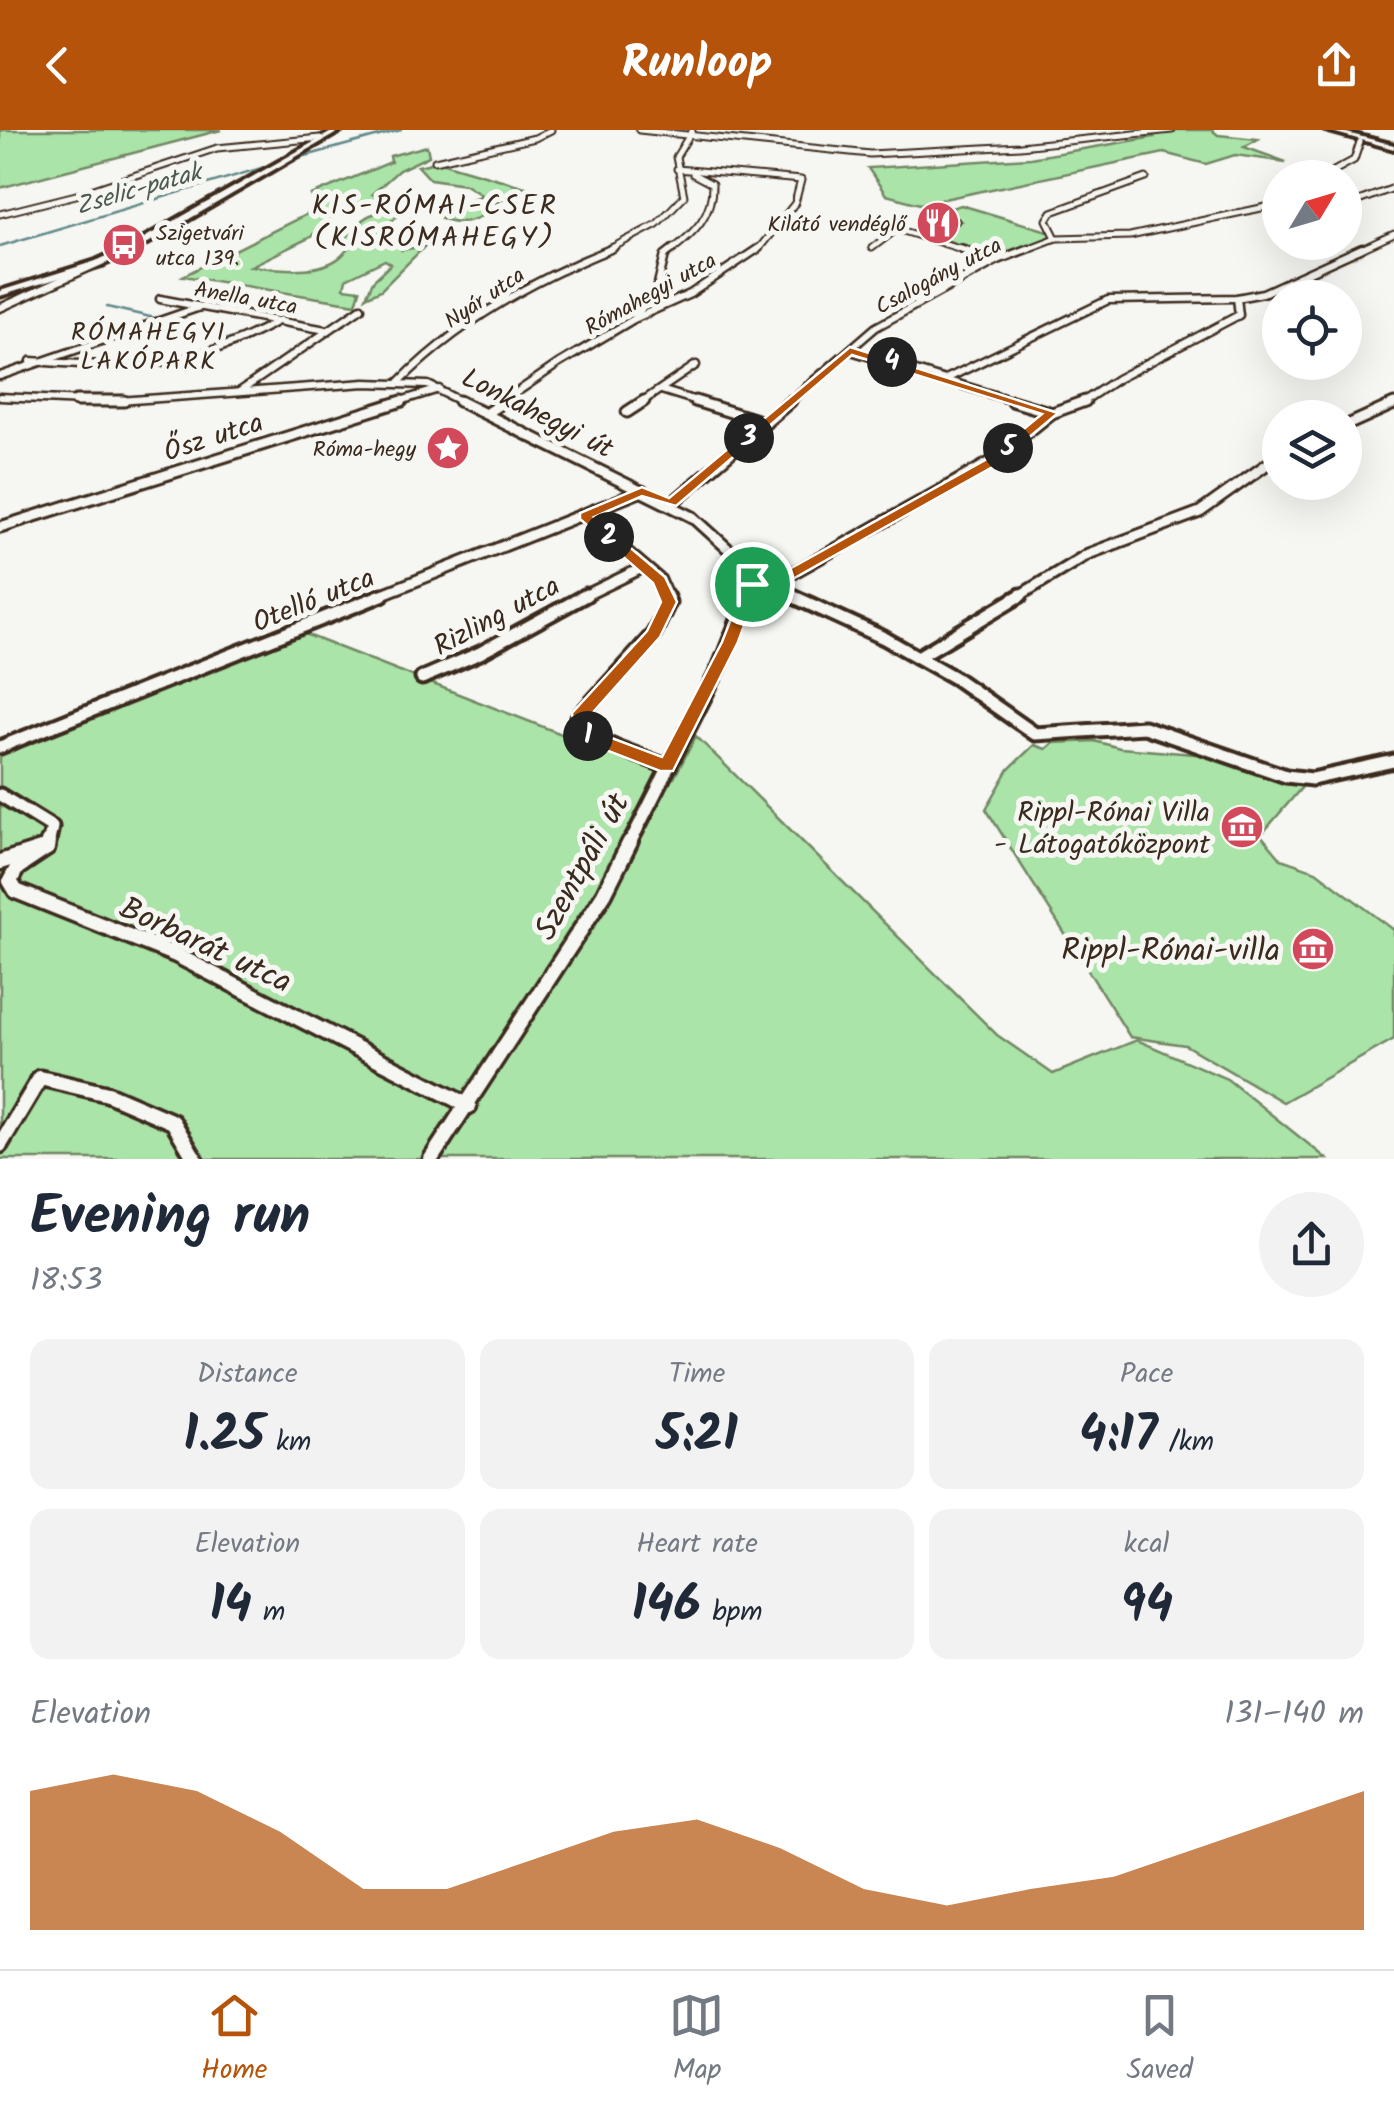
<!DOCTYPE html>
<meta charset="utf-8">
<style>
:root{--surface:#fff;--page:#f2f2f3;--text:#1f2937;--muted:#747a83;--line:#e0e1e3;--accent:#b45309}
body{margin:0;font-family:Kalam,sans-serif;background:var(--page);color:var(--text);height:100vh;display:flex;flex-direction:column;font-size:38px;white-space:nowrap}
*{box-sizing:border-box;margin:0}
p{font-size:32px;color:var(--muted)}
.icon{flex:none;width:55px;height:55px;fill:none;stroke:currentColor;stroke-width:2;stroke-linecap:round;stroke-linejoin:round}
.map{position:relative;height:1029px;overflow:hidden}
.side{display:flex;flex-direction:column;background:var(--surface);flex:1}
.side>*{flex:none}
.needle{width:65px;rotate:52deg}
.controls{position:absolute;left:1262px;top:30px;display:grid;gap:20px}
.controls a{display:grid;place-items:center;width:100px;height:100px;border-radius:50%;background:var(--surface);box-shadow:0 10px 40px #0002;font-size:50px}
.pin{position:absolute;display:grid;place-items:center;width:85px;height:85px;color:#fff;margin:-42px;border:5px solid #fff;border-radius:50%;box-shadow:0 2px 10px #0007}
.km{position:absolute;width:50px;height:50px;margin:-25px;border-radius:50%;background:#222;color:#fff;font-size:28px;line-height:50px;text-align:center}
.round{display:grid;place-items:center;flex:none;width:105px;height:105px;border-radius:52px;background:var(--page)}
.overview{display:flex;align-items:center;justify-content:space-between;height:170px;padding:0 30px}
h1{font-size:55px;font-weight:700;line-height:75px}
.figures{display:grid;grid-template-columns:repeat(3,1fr);gap:15px;height:170px;padding:10px 30px}
.figures div{display:grid;align-content:center;border-radius:20px;background:var(--page);text-align:center}
.figures b{font-size:50px;font-weight:700}
.figures small{font-size:28px;font-weight:400}
.figures p{font-size:28px}
.chart{height:280px;padding:20px 30px}
.chart p{display:flex;justify-content:space-between}
.chart svg{width:100%;height:180px;margin-top:10px;fill:var(--accent);opacity:.7}
header{display:flex;justify-content:space-between;align-items:center;height:130px;padding:0 30px;background:var(--accent);color:#fff;font-size:45px;font-weight:700}
.dock{display:flex;justify-content:space-around;align-items:center;height:140px;border-top:2px solid var(--line);background:var(--surface);font-size:28px;color:var(--muted)}
.dock a{display:grid;justify-items:center;gap:5px}
.dock .current{color:var(--accent)}
.map>svg:first-child{display:block}
.green{fill:#aae4a9;stroke:#728764;stroke-width:2.5}
.lines{fill:none;stroke-linecap:round;stroke-linejoin:round}
.stream{stroke:#608989;stroke-width:2.5}
.minor-far4-casing{stroke:#3b2a1e;stroke-width:9}
.minor-far3-casing{stroke:#3b2a1e;stroke-width:11}
.minor-far2-casing{stroke:#3b2a1e;stroke-width:15}
.minor-far1-casing{stroke:#3b2a1e;stroke-width:19}
.minor-casing{stroke:#3b2a1e;stroke-width:21}
.tertiary-casing{stroke:#3b2a1e;stroke-width:8}
.minor-far4{stroke:#f6f6f2;stroke-width:5}
.minor-far3{stroke:#f6f6f2;stroke-width:6}
.minor-far2{stroke:#f6f6f2;stroke-width:9}
.minor-far1{stroke:#f6f6f2;stroke-width:11}
.minor{stroke:#f6f6f2;stroke-width:14}
.tertiary{fill:#f6f6f2;fill-rule:evenodd}
.route{fill:#b45309;stroke:#fff;stroke-width:2.5;fill-rule:evenodd}
.labels{text-anchor:middle;stroke-width:10;stroke-linejoin:round;paint-order:stroke}
.far-poi-label{font-size:22px;fill:#3b2a1e;stroke:#f6f6f2;text-anchor:end}
.far-street-label{font-size:22px;fill:#3b2a1e;stroke:#f6f6f2}
.far-water-label{font-size:25px;font-style:italic;fill:#4d5a53;stroke:#f6f6f2}
.far-neighbourhood-label{font-size:25px;letter-spacing:2.5px;fill:#3b2a1e;stroke:#f6f6f2}
.far-quarter-label{font-size:28px;letter-spacing:2.5px;fill:#3b2a1e;stroke:#f6f6f2}
.street-label{font-size:28px;fill:#3b2a1e;stroke:#f6f6f2}
.poi-label{font-size:28px;fill:#3b2a1e;stroke:#f6f6f2;text-anchor:end}
.near-street-label{font-size:32px;fill:#3b2a1e;stroke:#f6f6f2}
.near-poi-label{font-size:32px;fill:#3b2a1e;stroke:#f6f6f2;text-anchor:end}
</style>
<header><svg class="icon" aria-label="back" viewBox="0 0 24 24"><path d="M15 5l-7 7 7 7"/></svg>Runloop<svg class="icon" aria-label="share" viewBox="0 0 24 24"><path d="M12 15V3M7 8l5-5 5 5M5 13v7h14v-7"/></svg></header>
<div class="map">
<svg width="1394" height="1029" viewBox="0 0 1394 1029">
<rect width="100%" height="100%" fill="#f6f6f2"/>
<filter id="ink" filterUnits="userSpaceOnUse"><feTurbulence type="fractalNoise" baseFrequency=".01" numOctaves="2"/><feDisplacementMap in="SourceGraphic" scale="20" xChannelSelector="R" yChannelSelector="G"/><feConvolveMatrix kernelMatrix="1 2 1 2 8 2 1 2 1" color-interpolation-filters="sRGB"/></filter>
<g filter="url(#ink)">
<g class="green">
<path d="M0 0H221L0 58Z"/>
<path d="M1158 0H1212L1218 5 1258 9 1244 17 1286 32 1235 25 1206 34 1164 23 920 74 886 65 868 38 1030 28 1154 7 1150 1Z"/>
<path d="M427 16 429 26 399 40 372 64 399 80 352 73 351 79 325 90 311 107 251 136C278 139 331 147 348 118L341 112C360 91 369 77 399 84L376 106 391 115 404 114 402 120 425 116 381 160 366 167 373 151 391 134 385 130 346 149 344 158 360 160 356 174 183 146 319 78 311 65 391 32 390 26Z"/>
<path d="M440 31 450 35 529 58 517 68H505L488 77 491 81C474 91 460 96 441 88L448 78 483 65 465 54 430 49 418 36Z"/>
<path d="M961 75 1051 102 1052 108 999 127 923 103 960 91 938 82Z"/>
<path d="M305 504 674 648 696 606 997 905 1053 944 1137 910 1227 949 1327 1029H0V626Z"/>
<path d="M1094 611 1120 618 1207 625 1302 657 1261 705 1281 729 1316 741 1394 800V909L1283 972 1185 915 1130 907 986 679 1009 639 1034 615 1046 619 1053 613Z"/>
</g>
<g class="lines">
<g class="stream">
<path d="M287 31 401 0"/>
<path d="M0 116 278 33"/>
<path d="M107 177 159 189"/>
<path d="M173 193 233 211"/>
</g>
<g class="minor-far4-casing">
<g id="minor-far4">
<path d="M639 0 870 24 1020 16 1172 0"/>
<path d="M435 31 535 8 551 0"/>
<path d="M677 39 801 50 795 73 757 121"/>
<path d="M1321 48 1354 30 1360 12"/>
<path d="M1361 70 1394 58"/>
<path d="M0 84 76 65 217 18 320 8"/>
<path d="M919 103 956 91"/>
<path d="M1056 108 1047 90 1052 82 1146 48"/>
<path d="M872 118 897 99 968 121"/>
<path d="M606 121 657 94 684 66 676 27 692 1"/>
<path d="M671 121C694 103 713 85 712 54L693 44"/>
<path d="M1022 121 1056 108 1130 106 1280 74"/>
<path d="M1357 121 1394 104"/>
</g>
</g>
<g class="minor-far3-casing">
<g id="minor-far3">
<path d="M960 118 998 130"/>
<path d="M160 169 326 200"/>
<path d="M0 178 99 133"/>
<path d="M635 187 657 158 665 125 674 118"/>
<path d="M851 221 1020 273"/>
<path d="M31 231C133 238 188 241 280 190"/>
<path d="M0 246 200 177"/>
<path d="M948 248 1108 170 1237 168 1263 163 1362 118"/>
<path d="M399 252C458 192 535 149 613 118"/>
<path d="M661 260 703 273"/>
<path d="M239 262 361 178"/>
<path d="M0 267 105 272 365 253 428 255 464 273"/>
<path d="M394 273 439 259"/>
<path d="M501 273 558 234 634 189 690 164 759 118"/>
<path d="M640 273 696 235"/>
<path d="M788 273 876 197 998 130 1029 118"/>
<path d="M1081 273 1117 249 1239 185 1237 168"/>
</g>
</g>
<g class="minor-far2-casing">
<g id="minor-far2">
<path d="M76 271H124"/>
<path d="M459 271 693 387 737 427 752 454 795 467"/>
<path d="M695 271 766 293"/>
<path d="M1012 271 1052 283"/>
<path d="M488 282 505 271"/>
<path d="M627 282 644 271"/>
<path d="M1345 296 1394 274"/>
<path d="M671 374 791 271"/>
<path d="M585 386 660 450 667 467"/>
<path d="M0 397 402 271"/>
<path d="M768 457 991 332 1052 283 1085 271"/>
<path d="M375 467 642 361"/>
<path d="M582 467 644 437"/>
<path d="M747 467 752 454"/>
<path d="M1017 467 1088 424 1200 382 1280 325"/>
</g>
</g>
<g class="minor-far1-casing">
<g id="minor-far1">
<path d="M790 465 884 508 955 548 1035 604 1144 597 1286 646 1312 649 1394 631"/>
<path d="M918 527 1021 465"/>
<path d="M422 548 480 523 586 465"/>
<path d="M0 617 382 465"/>
<path d="M666 636 581 604 578 587 654 503 669 472 666 465"/>
<path d="M0 665 52 697 48 715"/>
<path d="M629 715 719 538 748 465"/>
</g>
</g>
<g class="minor-casing">
<g id="minor">
<path d="M47 718 48 712"/>
<path d="M47 718 17 738 10 751 16 761 176 825 469 976"/>
<path d="M0 732 41 719"/>
<path d="M0 1015 40 948 108 964 173 992 195 1029"/>
<path d="M431 1029 604 764 630 712"/>
</g>
</g>
<g class="tertiary-casing">
<g id="tertiary">
<path d="M335 0H342L141 117 102 135 0 166V161L96 131 135 113Z"/>
<path d="M1325 0H1335L1394 15V19Z"/>
</g>
</g>
<use href="#minor-far4" class="minor-far4"/>
<use href="#minor-far3" class="minor-far3"/>
<use href="#minor-far2" class="minor-far2"/>
<use href="#minor-far1" class="minor-far1"/>
<use href="#minor" class="minor"/>
<use href="#tertiary" class="tertiary"/>
</g>
</g>
<path class="route" d="M850 217 1058 283 996 335 773 460H757L738 512 673 641H660L575 608 572 583 647 501 661 472 653 453 580 389V383L642 357 669 368ZM852 225 1042 284 987 329 766 452 746 451 722 512 662 627 590 600 587 589 660 507 677 472 665 447 594 387 642 366 676 376Z"/>
<defs>
<g id="restaurant-disc" transform="scale(2.25)"><circle r="9.5" fill="#d1495b" stroke="#f6f6f2"/><path d="M-5-6h1v4h1v-4h1v4h1v-4h1v5L-1.5 .5V6h-2V.5L-5-1ZM5-6V6H3V1.5H1.5Q1.5-4 5-6Z" fill="#fff"/></g>
<g id="bus-disc" transform="scale(2.25)"><circle r="9.5" fill="#d1495b" stroke="#f6f6f2"/><path d="M-5-6H5V4H4V6H2V4H-2V6H-4V4H-5ZM-3.5-4V0h7V-4ZM-3.5 1.2v1.5H-2V1.2ZM2 1.2v1.5H3.5V1.2Z" fill="#fff"/></g>
<g id="sight-disc" transform="scale(2.25)"><circle r="9.5" fill="#d1495b" stroke="#f6f6f2"/><path d="M0-6L1.8-2.2L6-1.7L2.9 1.2L3.7 5.4L0 3.3L-3.7 5.4L-2.9 1.2L-6-1.7L-1.8-2.2Z" fill="#fff"/></g>
<g id="museum-disc" transform="scale(2.25)"><circle r="9.5" fill="#d1495b" stroke="#f6f6f2"/><path d="M0-6L6-3V-2H-6V-3ZM-5-1h2V3h-2ZM-1-1h2V3h-2ZM3-1h2V3H3ZM-6 4H6V6H-6Z" fill="#fff"/></g>
</defs>
<g fill-rule="evenodd">
<use href="#restaurant-disc" x="938" y="93"/>
<use href="#bus-disc" x="124" y="115"/>
<use href="#sight-disc" x="448" y="318"/>
<use href="#museum-disc" x="1242" y="697"/>
<use href="#museum-disc" x="1313" y="819"/>
</g>
<g class="labels">
<g class="far-poi-label">
<text x="906" y="101">Kilátó vendéglő</text>
<text x="156" y="110" text-anchor="start">Szigetvári<tspan x="156" dy="25">utca 139.</tspan></text>
<text x="416" y="326">Róma-hegy</text>
</g>
<g class="far-street-label">
<text transform="translate(938 145) rotate(-28)" y="8">Csalogány utca</text>
<text transform="translate(650 163) rotate(-29)" y="8">Rómahegyi utca</text>
<text transform="translate(246 167) rotate(10)" y="8">Anella utca</text>
<text transform="translate(484 167) rotate(-34)" y="8">Nyár utca</text>
</g>
<g class="far-water-label">
<text transform="translate(138 58) rotate(-16)" y="9">Zselic-patak</text>
</g>
<g class="far-neighbourhood-label">
<text x="149" y="210">RÓMAHEGYI<tspan x="149" dy="29">LAKÓPARK</tspan></text>
</g>
<g class="far-quarter-label">
<text x="435" y="84">KIS-RÓMAI-CSER<tspan x="435" dy="32">(KISRÓMAHEGY)</tspan></text>
</g>
<g class="street-label">
<text transform="translate(538 282) rotate(27)" y="10">Lonkahegyi út</text>
<text transform="translate(213 306) rotate(-18)" y="10">Ősz utca</text>
<text transform="translate(313 469) rotate(-22)" y="10">Otelló utca</text>
<text transform="translate(496 485) rotate(-28)" y="10">Rizling utca</text>
</g>
<g class="poi-label">
<text x="1210" y="691">Rippl-Rónai Villa<tspan x="1210" dy="32">- Látogatóközpont</tspan></text>
</g>
<g class="near-street-label">
<text transform="translate(581 736) rotate(-61)" y="11">Szentpáli út</text>
<text transform="translate(206 814) rotate(25)" y="11">Borbarát utca</text>
</g>
<g class="near-poi-label">
<text x="1280" y="830">Rippl-Rónai-villa</text>
</g>
</g>
</svg>
<div class="controls">
<a><svg class="needle" viewBox="-14 -14 28 28"><path d="M0-13l5 13h-10z" fill="#e53935"/><path d="M0 13l5-13h-10z" fill="#747a83"/></svg></a>
<a><svg class="icon" aria-label="locate" viewBox="0 0 24 24"><circle cx="12" cy="12" r="6"/><path d="M12 2v4M12 18v4M2 12h4M18 12h4"/></svg></a>
<a><svg class="icon" aria-label="layers" viewBox="0 0 24 24"><path d="M12 4l9 5-9 5-9-5zM3 14l9 5 9-5"/></svg></a>
</div>
<div class="pin" style="left:752px;top:454px;background:#1e9e55"><svg class="icon" aria-label="arrive" viewBox="0 0 24 24"><path d="M6 21V4h12l-3 4 3 4H6"/></svg></div>
<b class="km" style="left:588px;top:606px">1</b>
<b class="km" style="left:609px;top:407px">2</b>
<b class="km" style="left:749px;top:308px">3</b>
<b class="km" style="left:892px;top:232px">4</b>
<b class="km" style="left:1008px;top:318px">5</b>
</div>
<section class="side">
<div class="overview"><div><h1>Evening run</h1><p>18:53</p></div><a class="round"><svg class="icon" aria-label="share" viewBox="0 0 24 24"><path d="M12 15V3M7 8l5-5 5 5M5 13v7h14v-7"/></svg></a></div>
<div class="figures">
<div><p>Distance</p><b>1.25<small> km</small></b></div>
<div><p>Time</p><b>5:21</b></div>
<div><p>Pace</p><b>4:17<small> /km</small></b></div>
</div>
<div class="figures">
<div><p>Elevation</p><b>14<small> m</small></b></div>
<div><p>Heart rate</p><b>146<small> bpm</small></b></div>
<div><p>kcal</p><b>94</b></div>
</div>
<div class="chart"><p><span>Elevation</span>131–140 m</p>
<svg viewBox="0 0 160 44" preserveAspectRatio="none"><path d="M0 44V10L10 6L20 10L30 20L40 34L50 34L60 27L70 20L80 17L90 24L100 34L110 38L120 34L130 31L140 24L150 17L160 10V44z"/></svg>
</div>
</section>
<nav class="dock">
<a class="current"><svg class="icon" aria-label="home" viewBox="0 0 24 24"><path d="M3 11l9-7 9 7M6 9v11h12V9"/></svg>Home</a>
<a><svg class="icon" aria-label="map" viewBox="0 0 24 24"><path d="M3 6l6-2 6 2 6-2v14l-6 2-6-2-6 2zM9 4v14M15 6v14"/></svg>Map</a>
<a><svg class="icon" aria-label="saved" viewBox="0 0 24 24"><path d="M7 4h10v16l-5-4-5 4z"/></svg>Saved</a>
</nav>
